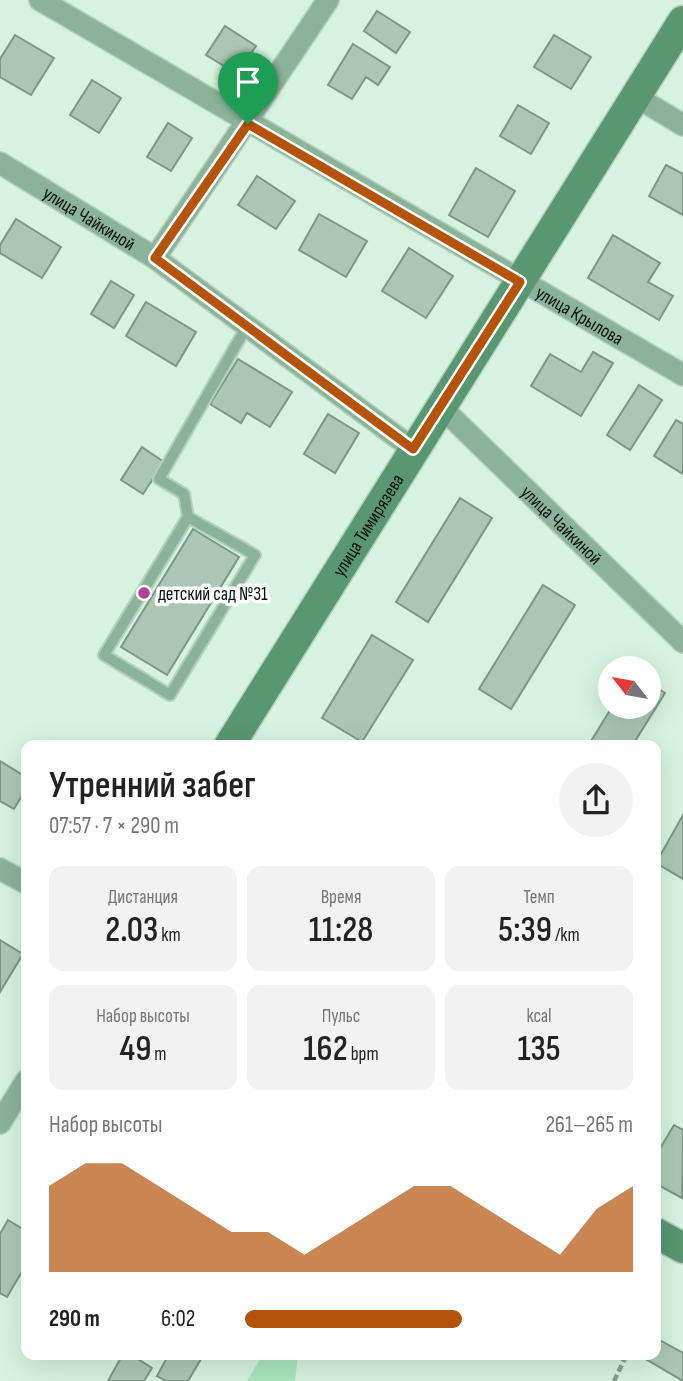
<!DOCTYPE html>
<html lang="ru">
<meta charset="utf-8">
<style>
:root{--surface:#fff;--page:#f2f2f2;--text:#222;--muted:#767676;--accent:#b45309}
body{margin:0;font-family:"Sofia Sans Condensed",sans-serif;background:var(--page);color:var(--text);height:100vh;display:flex;flex-direction:column;font-size:26px;white-space:nowrap}
*{box-sizing:border-box;margin:0}
p{font-size:23px;color:var(--muted)}
.icon{flex:none;width:38px;height:38px;fill:none;stroke:currentColor;stroke-width:2;stroke-linecap:round;stroke-linejoin:round}
.map{position:relative;flex:1;overflow:hidden}
.drawer{position:absolute;left:21px;top:740px;width:640px;height:620px;display:flex;flex-direction:column;background:var(--surface);border-radius:14px;box-shadow:0 7px 28px #0002}
.drawer>*{flex:none}
.needle{width:46px;rotate:301deg}
.fabs{position:absolute;left:598px;top:656px;display:grid;gap:14px}
.fabs a{display:grid;place-items:center;width:63px;height:63px;border-radius:50%;background:var(--surface);box-shadow:0 7px 28px #0002;font-size:35px}
.pin{position:absolute;display:grid;place-items:center;width:60px;height:60px;color:#fff;margin:-72px -30px;border-radius:50% 50% 50% 0;rotate:-45deg;box-shadow:0 0 7px #0007}
.pin .icon{rotate:45deg}
.round{display:grid;place-items:center;flex:none;width:74px;height:74px;border-radius:37px;background:var(--page)}
.headline{display:flex;align-items:center;justify-content:space-between;height:119px;padding:0 28px}
h1{font-size:38px;font-weight:600;line-height:52px}
.figures{display:grid;grid-template-columns:repeat(3,1fr);gap:10px;height:119px;padding:7px 28px}
.figures div{display:grid;align-content:center;border-radius:14px;background:var(--page);text-align:center}
.figures b{font-size:35px;font-weight:600}
.figures small{font-size:19px;font-weight:400}
.figures p{font-size:19px}
.chart{height:196px;padding:14px 28px}
.chart p{display:flex;justify-content:space-between}
.chart svg{width:100%;height:126px;margin-top:7px;fill:var(--accent);opacity:.7}
ul{padding:0 28px;list-style:none;font-size:23px}
li{display:grid;grid-template-columns:112px 84px 1fr;align-items:center;height:52px}
li i{height:18px;border-radius:9px;background:var(--accent)}
.map>svg:first-child{display:block}
.green{fill:#a9e6bf}
.building{fill:#abc7b4;stroke:#7c9785;stroke-width:2}
.lines{fill:none;stroke-linecap:round;stroke-linejoin:round}
.lane-casing{stroke:#b4cfbd;stroke-width:14}
.street-casing{stroke:#b4cfbd;stroke-width:24}
.secondary-casing{stroke:#b4cfbd;stroke-width:33}
.path{stroke:#879e8f;stroke-width:4.5;stroke-dasharray:7 3.5;stroke-linecap:butt}
.lane{stroke:#8ab399;stroke-width:10}
.street{stroke:#8ab399;stroke-width:21}
.secondary{stroke:#589772;stroke-width:30}
.route-casing{stroke:#fff;stroke-width:14}
.route{stroke:#b45309;stroke-width:9}
.poi-dot{fill:#b2409b;stroke:#fff;stroke-width:2.5}
.labels{text-anchor:middle;stroke-width:7;stroke-linejoin:round;paint-order:stroke}
.street-label{font-size:19px;fill:#08120c;stroke:#fff}
.poi-label{font-size:19px;fill:#08120c;stroke:#fff;text-anchor:start}
</style>
<div class="map">
<svg width="683" height="1381" viewBox="0 0 683 1381">
<rect width="100%" height="100%" fill="#d5f3df"/>
<path class="green" d="M263 1354 298 1355 295 1381H247Z"/>
<g class="building">
<path d="M377 11 410 32 396 53 364 31Z"/>
<path d="M225 26 256 46 237 74 206 55Z"/>
<path d="M15 35 54 58 31 95 0 77V59Z"/>
<path d="M554 35 591 57 571 89 534 67Z"/>
<path d="M353 44 390 67 378 85 366 77 352 99 328 85Z"/>
<path d="M92 80 121 98 99 133 70 115Z"/>
<path d="M518 105 549 123 531 154 500 136Z"/>
<path d="M168 123 192 138 171 171 147 157Z"/>
<path d="M666 165 683 174V215L649 196Z"/>
<path d="M476 168 515 191 488 237 449 215Z"/>
<path d="M257 176 295 201 276 229 238 205Z"/>
<path d="M319 214 367 241 346 277 299 250Z"/>
<path d="M16 219 61 247 42 278 0 253V245Z"/>
<path d="M613 235 660 263 648 282 673 296 659 320 588 278Z"/>
<path d="M409 248 453 276 426 318 382 291Z"/>
<path d="M111 281 134 295 114 328 91 314Z"/>
<path d="M146 302 196 332 176 366 126 336Z"/>
<path d="M593 352 613 363 581 416 531 386 550 354 581 372Z"/>
<path d="M238 359 292 392 270 427 247 413 241 423 210 404Z"/>
<path d="M639 385 662 400 630 450 607 435Z"/>
<path d="M328 414 359 433 335 473 304 454Z"/>
<path d="M676 420 683 424V474L654 456Z"/>
<path d="M142 447 164 462 143 494 121 480Z"/>
<path d="M460 498 492 518 428 622 396 602Z"/>
<path d="M193 529 239 557 167 675 121 647Z"/>
<path d="M543 585 575 605 511 709 479 689Z"/>
<path d="M372 635 413 660 362 742 322 718Z"/>
<path d="M649 683 665 693 632 746H588L612 707H649Z"/>
<path d="M0 761 26 777V789L14 809 0 801Z"/>
<path d="M683 815V879L656 863Z"/>
<path d="M0 940 23 954 0 992Z"/>
<path d="M674 1125 683 1130 682 1198 656 1184V1155Z"/>
<path d="M8 1220 26 1231V1265L7 1297 0 1293V1234Z"/>
<path d="M656 1338 683 1353V1381L637 1354H656Z"/>
<path d="M123 1354H130L152 1368 144 1381H108Z"/>
<path d="M169 1354H204L188 1381H166L157 1376Z"/>
</g>
<g class="lines">
<g class="lane-casing">
<path id="lane" d="M188 517 104 655 170 695 255 555 188 517 184 494 159 479 247 326"/>
</g>
<g class="street-casing">
<g id="street">
<path id="s1" d="M40 0 683 375"/>
<path d="M635 96 683 125"/>
<path id="s2" d="M0 163 155 258 413 449"/>
<path d="M155 258 328 0"/>
<path id="s3" d="M440 406 683 642"/>
<path d="M0 869 26 883"/>
<path d="M0 1123 26 1081"/>
</g>
</g>
<g class="secondary-casing">
<g id="secondary">
<path id="s4" d="M229 746 683 21"/>
<path d="M656 1233 683 1248"/>
</g>
</g>
<g class="path">
<path d="M656 1318H657"/>
<path d="M614 1381 627 1354"/>
</g>
<use href="#lane" class="lane"/>
<use href="#street" class="street"/>
<use href="#secondary" class="secondary"/>
</g>
<g class="lines">
<g class="route-casing">
<path id="route" d="M248 124 520 282 413 449 155 258Z"/>
</g>
<use href="#route" class="route"/>
</g>
<circle class="poi-dot" cx="144" cy="593" r="7"/>
<g class="labels">
<g class="street-label">
<text dy="7" stroke="none"><textPath href="#s2" startOffset="105">улица Чайкиной</textPath></text>
<text dy="7" stroke="none"><textPath href="#s1" startOffset="625">улица Крылова</textPath></text>
<text dy="7" stroke="none"><textPath href="#s3" startOffset="170">улица Чайкиной</textPath></text>
<text dy="7" stroke="none"><textPath href="#s4" startOffset="261">улица Тимирязева</textPath></text>
</g>
<g class="poi-label">
<text x="158" y="600">детский сад №31</text>
</g>
</g>
</svg>
<div class="fabs">
<a><svg class="needle" viewBox="-14 -14 28 28"><path d="M0-13l5 13h-10z" fill="#e53935"/><path d="M0 13l5-13h-10z" fill="#767676"/></svg></a>
</div>
<div class="pin" style="left:248px;top:124px;background:#1e9e55"><svg class="icon" aria-label="arrive" viewBox="0 0 24 24"><path d="M6 21V4h12l-3 4 3 4H6"/></svg></div>
<section class="drawer">
<div class="headline"><div><h1>Утренний забег</h1><p>07:57 · 7 × 290 m</p></div><a class="round"><svg class="icon" aria-label="share" viewBox="0 0 24 24"><path d="M12 15V3M7 8l5-5 5 5M5 13v7h14v-7"/></svg></a></div>
<div class="figures">
<div><p>Дистанция</p><b>2.03<small> km</small></b></div>
<div><p>Время</p><b>11:28</b></div>
<div><p>Темп</p><b>5:39<small> /km</small></b></div>
</div>
<div class="figures">
<div><p>Набор высоты</p><b>49<small> m</small></b></div>
<div><p>Пульс</p><b>162<small> bpm</small></b></div>
<div><p>kcal</p><b>135</b></div>
</div>
<div class="chart"><p><span>Набор высоты</span>261–265 m</p>
<svg viewBox="0 0 160 44" preserveAspectRatio="none"><path d="M0 44V14L10 6L20 6L30 14L40 22L50 30L60 30L70 38L80 30L90 22L100 14L110 14L120 22L130 30L140 38L150 22L160 14V44z"/></svg>
</div>
<ul>
<li><b>290 m</b>6:02<i style="width:56%"></i></li>
</ul>
</section>
</div>
